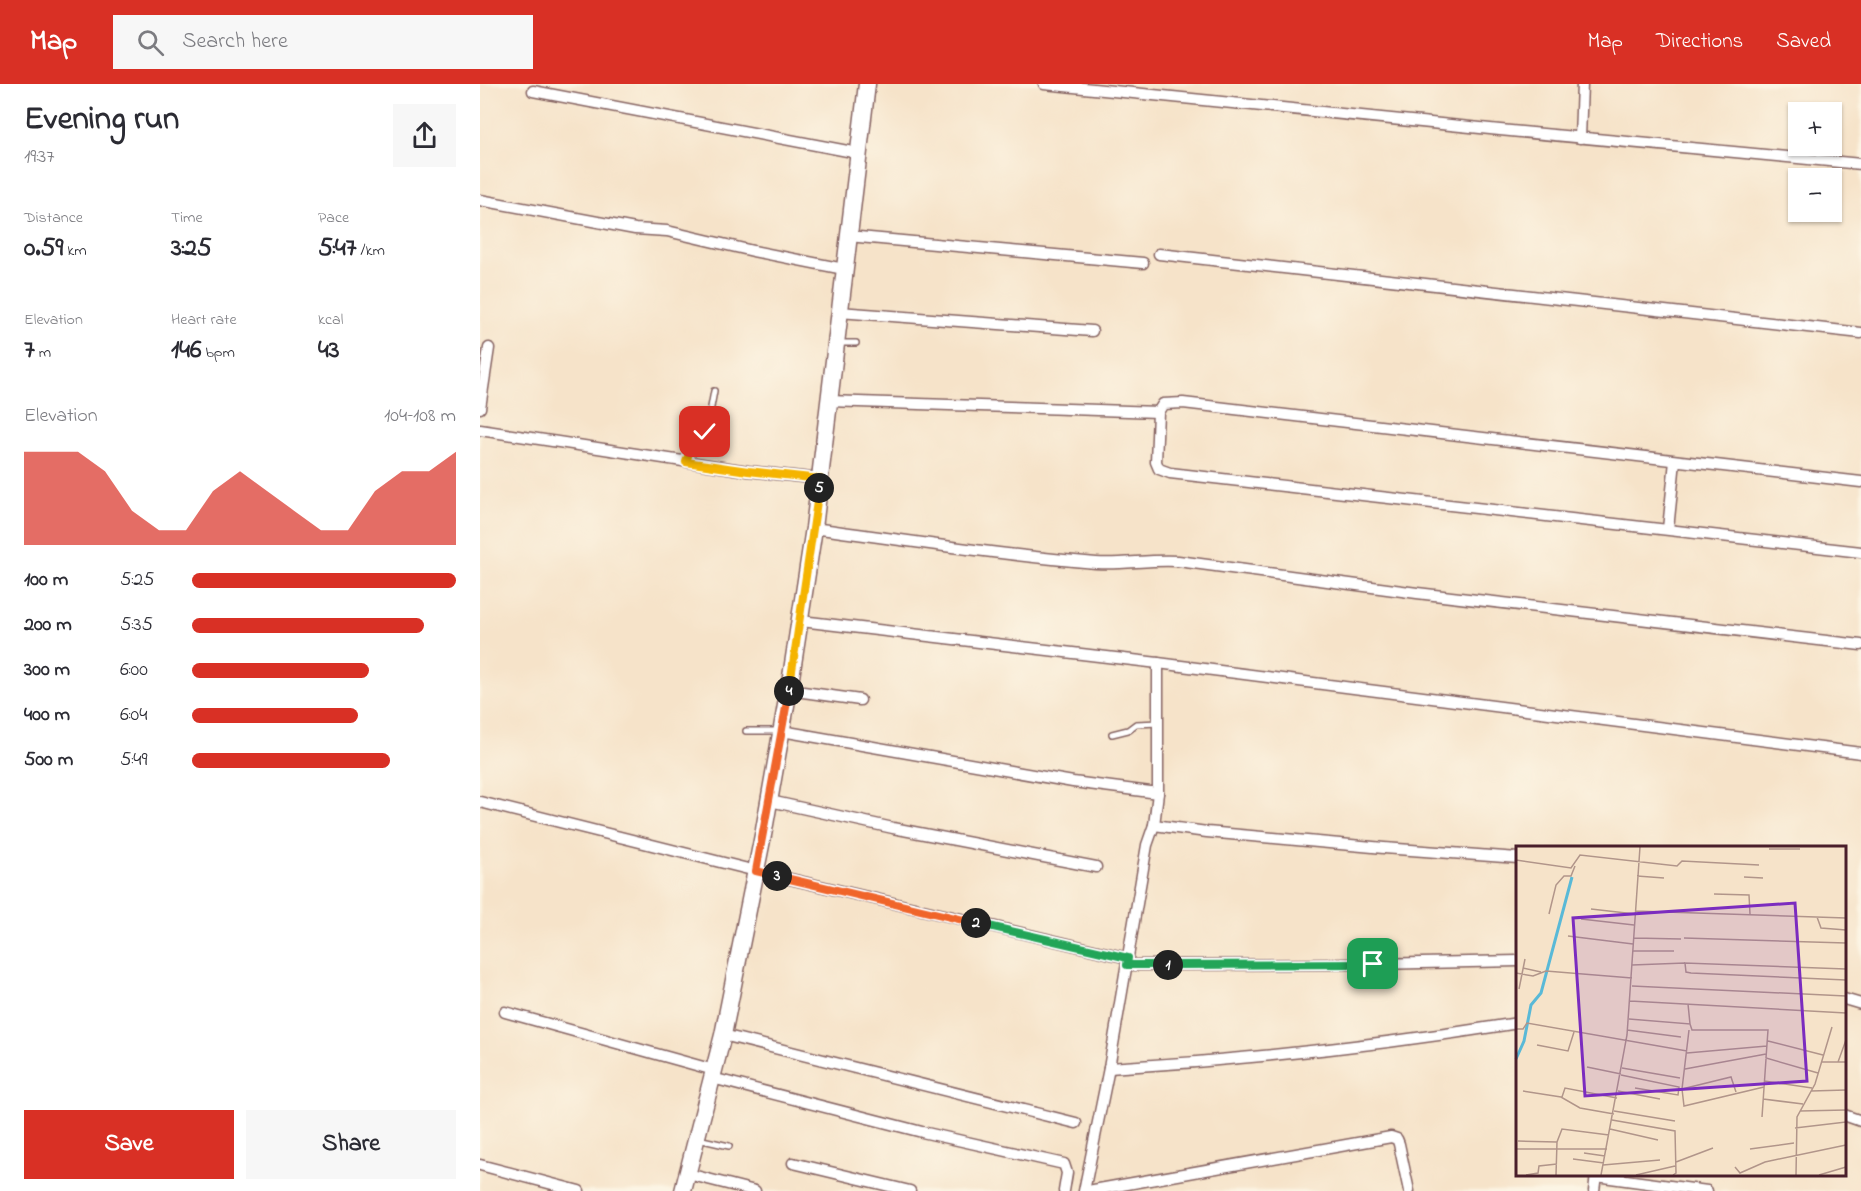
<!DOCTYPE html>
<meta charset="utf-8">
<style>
:root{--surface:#fff;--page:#f7f7f7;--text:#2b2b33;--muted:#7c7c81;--accent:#d93025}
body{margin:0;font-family:"Indie Flower",sans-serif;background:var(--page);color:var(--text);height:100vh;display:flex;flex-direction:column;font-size:22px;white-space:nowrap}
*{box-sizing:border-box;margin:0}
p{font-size:20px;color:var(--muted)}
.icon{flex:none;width:33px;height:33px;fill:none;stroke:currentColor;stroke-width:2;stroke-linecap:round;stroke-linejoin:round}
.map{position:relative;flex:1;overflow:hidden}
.sheet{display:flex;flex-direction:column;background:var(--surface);width:480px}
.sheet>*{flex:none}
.fabs{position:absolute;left:1308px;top:18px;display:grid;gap:12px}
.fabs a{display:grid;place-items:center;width:54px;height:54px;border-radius:0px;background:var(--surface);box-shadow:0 2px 4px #0004;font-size:30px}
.pin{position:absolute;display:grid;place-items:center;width:51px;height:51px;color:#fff;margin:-26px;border-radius:12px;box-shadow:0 3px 9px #0006}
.km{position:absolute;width:30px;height:30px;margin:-15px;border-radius:50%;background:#222;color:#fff;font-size:16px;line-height:30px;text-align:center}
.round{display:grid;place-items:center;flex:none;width:63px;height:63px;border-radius:0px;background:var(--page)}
.overview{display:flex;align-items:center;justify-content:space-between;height:102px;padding:0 24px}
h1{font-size:33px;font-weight:800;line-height:45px}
.figures{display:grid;grid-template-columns:repeat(3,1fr);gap:9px;height:102px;padding:6px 24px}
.figures div{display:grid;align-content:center}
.figures b{font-size:26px;font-weight:800}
.figures small{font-size:16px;font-weight:400}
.figures p{font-size:16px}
.chart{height:168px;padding:12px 24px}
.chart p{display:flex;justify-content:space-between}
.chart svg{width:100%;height:108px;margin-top:6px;fill:var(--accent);opacity:.7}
.cta{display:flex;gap:12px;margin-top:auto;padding:12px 24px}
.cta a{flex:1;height:69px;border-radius:0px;background:var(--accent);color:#fff;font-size:24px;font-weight:800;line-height:69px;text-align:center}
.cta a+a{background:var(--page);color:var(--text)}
ul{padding:0 24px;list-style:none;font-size:20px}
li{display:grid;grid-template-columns:96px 72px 1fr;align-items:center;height:45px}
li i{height:15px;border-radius:8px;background:var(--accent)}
header{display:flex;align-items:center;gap:36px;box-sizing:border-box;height:84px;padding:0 30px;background:var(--accent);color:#fff}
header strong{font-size:28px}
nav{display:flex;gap:33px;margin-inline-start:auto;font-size:21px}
.search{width:420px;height:54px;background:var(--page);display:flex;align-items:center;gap:15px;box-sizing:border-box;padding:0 21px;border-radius:0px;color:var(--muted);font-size:22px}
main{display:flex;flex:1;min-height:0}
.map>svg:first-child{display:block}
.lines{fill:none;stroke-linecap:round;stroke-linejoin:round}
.lane-casing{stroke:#866462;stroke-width:8}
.street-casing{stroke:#866462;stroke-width:13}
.secondary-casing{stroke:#866462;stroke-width:19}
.lane{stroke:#fff;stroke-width:5}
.street{stroke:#fff;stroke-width:10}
.secondary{stroke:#fff;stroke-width:16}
.split-1-casing{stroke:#fff;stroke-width:12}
.split-2-casing{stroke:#fff;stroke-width:12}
.split-3-casing{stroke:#fff;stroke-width:12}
.split-4-casing{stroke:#fff;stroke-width:12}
.split-5-casing{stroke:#fff;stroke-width:12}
.split-6-casing{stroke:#fff;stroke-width:12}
.split-1{stroke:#22a559;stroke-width:8}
.split-2{stroke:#22a559;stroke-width:8}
.split-3{stroke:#f0652b;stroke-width:8}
.split-4{stroke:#f0652b;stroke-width:8}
.split-5{stroke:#f5b400;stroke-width:8}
.split-6{stroke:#f5b400;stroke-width:8}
.inset-river{fill:none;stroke:#59b9d7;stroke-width:3}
.inset-road{fill:none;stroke:#b1958a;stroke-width:1.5}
.view{fill:#7b2cbf;fill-opacity:0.15;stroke:#7b2cbf;stroke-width:3}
.inset-edge{fill:none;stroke:#4a1f2b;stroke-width:3}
</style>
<header>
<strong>Map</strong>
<div class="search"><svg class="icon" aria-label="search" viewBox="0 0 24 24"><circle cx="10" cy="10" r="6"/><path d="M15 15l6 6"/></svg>Search here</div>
<nav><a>Map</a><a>Directions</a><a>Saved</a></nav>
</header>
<main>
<section class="sheet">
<div class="overview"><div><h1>Evening run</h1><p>19:37</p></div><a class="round"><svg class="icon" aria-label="share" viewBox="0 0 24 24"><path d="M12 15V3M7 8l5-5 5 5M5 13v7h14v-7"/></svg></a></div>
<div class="figures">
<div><p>Distance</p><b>0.59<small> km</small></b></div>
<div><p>Time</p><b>3:25</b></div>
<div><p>Pace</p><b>5:47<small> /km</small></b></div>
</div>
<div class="figures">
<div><p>Elevation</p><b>7<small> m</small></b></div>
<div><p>Heart rate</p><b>146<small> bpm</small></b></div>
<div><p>kcal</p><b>43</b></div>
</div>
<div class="chart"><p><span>Elevation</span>104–108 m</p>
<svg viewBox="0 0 160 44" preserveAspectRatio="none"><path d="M0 44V6L10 6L20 6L30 14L40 30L50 38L60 38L70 22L80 14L90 22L100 30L110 38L120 38L130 22L140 14L150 14L160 6V44z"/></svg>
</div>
<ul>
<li><b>100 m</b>5:25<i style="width:100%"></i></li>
<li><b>200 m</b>5:35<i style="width:88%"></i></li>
<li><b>300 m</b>6:00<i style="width:67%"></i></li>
<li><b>400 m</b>6:04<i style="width:63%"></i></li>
<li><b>500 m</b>5:49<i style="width:75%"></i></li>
</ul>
<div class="cta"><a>Save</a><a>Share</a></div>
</section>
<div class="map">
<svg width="1381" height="1107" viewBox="0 0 1381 1107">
<rect width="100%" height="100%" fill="#fcf5e5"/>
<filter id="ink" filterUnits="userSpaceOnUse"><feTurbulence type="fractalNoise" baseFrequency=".0167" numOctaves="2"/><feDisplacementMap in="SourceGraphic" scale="12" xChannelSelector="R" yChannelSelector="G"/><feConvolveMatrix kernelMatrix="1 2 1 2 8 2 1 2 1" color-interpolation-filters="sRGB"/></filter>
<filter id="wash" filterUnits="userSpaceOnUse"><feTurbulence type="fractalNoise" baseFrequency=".008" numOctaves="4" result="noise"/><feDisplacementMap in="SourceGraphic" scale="24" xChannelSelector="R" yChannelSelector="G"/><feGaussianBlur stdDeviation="1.35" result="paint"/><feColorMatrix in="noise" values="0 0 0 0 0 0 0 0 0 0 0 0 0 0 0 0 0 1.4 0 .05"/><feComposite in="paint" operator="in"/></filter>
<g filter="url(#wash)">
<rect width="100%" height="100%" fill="#f6e3c9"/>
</g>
<g filter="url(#ink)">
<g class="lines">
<g class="lane-casing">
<g id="lane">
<path d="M360 259H376"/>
<path d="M206 378 213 357 227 345 234 307"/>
<path d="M266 647H300"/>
<path d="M632 650 648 646 656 640 679 639"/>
<path d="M218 1055 249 1062"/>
</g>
</g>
<g class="street-casing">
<g id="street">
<path d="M564 0 1020 46 1381 80"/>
<path d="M53 7 378 69"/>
<path d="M1100 54 1102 0"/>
<path d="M0 116 155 145 187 147 273 167 364 185"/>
<path d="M368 152 663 179"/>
<path d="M679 170 1381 249"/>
<path d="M359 228 612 247"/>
<path d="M348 317 678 328"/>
<path d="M0 324 9 264"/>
<path d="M0 346 268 387 340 395"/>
<path d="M1381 398 703 319 683 320 678 328 676 378 679 385 690 389 1381 468"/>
<path d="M334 444C428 457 521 471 616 479 643 481 670 475 698 477L937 509 1381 561"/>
<path d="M1188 445 1195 377"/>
<path d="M321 537 678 579 1381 669"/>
<path d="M309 606 380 616"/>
<path d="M302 647 593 698 678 709V579"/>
<path d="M678 709 674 741 727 748 904 764 1038 774"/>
<path d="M290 717 413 744 616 783"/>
<path d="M0 718 276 787 648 874"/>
<path d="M647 881 893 880 1038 877"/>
<path d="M1364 915 1381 920"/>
<path d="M25 928 234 986"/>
<path d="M243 951 596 1039"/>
<path d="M629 984C766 976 902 961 1038 939"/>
<path d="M232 994 442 1048 584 1080 587 1089 584 1107"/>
<path d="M1364 1031 1381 1037"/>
<path d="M313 1079 430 1107"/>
<path d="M0 1081 99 1107"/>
<path d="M208 1090 275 1107"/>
<path d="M1116 1092 1227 1107"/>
<path d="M604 1107 629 984 667 761 674 741"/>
<path d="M608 1107 911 1053 917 1055 919 1060 929 1107"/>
<path d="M1114 1107 1116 1090"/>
</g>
</g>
<g class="secondary-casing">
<path id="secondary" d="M203 1107 243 951 284 746 311 593 334 444 387 0"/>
</g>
<use href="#lane" class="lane"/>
<use href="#street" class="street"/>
<use href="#secondary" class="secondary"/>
</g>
</g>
<g class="lines" filter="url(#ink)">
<g class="split-1-casing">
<path id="split-1" d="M688 881 893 880"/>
</g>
<g class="split-2-casing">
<path id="split-2" d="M496 839 648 874 647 881H688"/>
</g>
<g class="split-3-casing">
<path id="split-3" d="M297 792 496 839"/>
</g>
<g class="split-4-casing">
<path id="split-4" d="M297 792 276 787 309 607"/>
</g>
<g class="split-5-casing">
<path id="split-5" d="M309 607 339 404"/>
</g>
<g class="split-6-casing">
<path id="split-6" d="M225 348 213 357 206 378 268 387 340 395 339 404"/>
</g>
<use href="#split-1" class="split-1"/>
<use href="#split-2" class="split-2"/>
<use href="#split-3" class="split-3"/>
<use href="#split-4" class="split-4"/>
<use href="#split-5" class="split-5"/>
<use href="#split-6" class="split-6"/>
</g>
<g transform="translate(1036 762)">
<rect width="330" height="330" fill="#f6e3c9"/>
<path class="inset-river" d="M0 213 8 195 15 159 25 147 56 31"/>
<path class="inset-road" d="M253 3H284M0 14 55 22 64 9 161 20 166 15 243 19M121 30 148 32M228 31 247 32M198 48 233 49 234 68M75 63 119 68M119 65 330 72M33 68 40 39 48 30H55L59 20M301 71 305 82 330 84M65 73 118 79M52 90 117 98M118 92 165 93M168 92 330 97M117 105H158M116 119 169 117M7 122 25 126M330 123 169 117 170 126 175 127 330 134M0 127 17 130 30 125 116 132M116 140 330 150M3 143 9 113M114 155 330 167M113 173 174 178 172 158M174 178 176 184H252L250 212 302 227M0 183H7L11 177 171 205M111 184 165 191M173 184 166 243 215 231 220 246M252 195 307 209M21 199 52 205 58 186M171 207 251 200M305 216H330M322 216 330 194M71 221 105 228M106 222 164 232M169 223 250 208M105 229 163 241 162 249 119 242M248 235 296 242M166 243 168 260 248 241M7 245 45 251 64 262 98 268M102 245 144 253M295 245 330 244M46 251 49 242 101 252M247 253 287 258M98 265 159 275M284 265 330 264M246 271 250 213M96 274 159 285 160 327 157 329M279 282 330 276M94 283 142 294M2 295 41 296M0 303H91M234 303 278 297M68 307 89 310M57 313 88 317M160 316 197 302M87 319 144 314M219 321 224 327 249 316 330 299M10 329 22 327 23 320 41 318M40 329 41 296 46 283 93 289M85 329 111 189 124 1M120 329 159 320M280 329 281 271 299 238 316 181M303 329 330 321"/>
<path class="view" d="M279 57 291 235 69 250 57 72Z"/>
<rect width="330" height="330" class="inset-edge"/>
</g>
</svg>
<div class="fabs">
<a>+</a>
<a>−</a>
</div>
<div class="pin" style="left:893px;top:880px;background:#1e9e55"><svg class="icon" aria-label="arrive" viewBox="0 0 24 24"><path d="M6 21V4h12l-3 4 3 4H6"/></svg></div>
<div class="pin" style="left:225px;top:348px;background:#d93025"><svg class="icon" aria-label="check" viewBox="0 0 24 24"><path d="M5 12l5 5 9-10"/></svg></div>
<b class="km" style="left:688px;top:881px">1</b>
<b class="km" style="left:496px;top:839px">2</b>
<b class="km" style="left:297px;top:792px">3</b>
<b class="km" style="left:309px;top:607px">4</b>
<b class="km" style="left:339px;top:404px">5</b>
</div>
</main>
